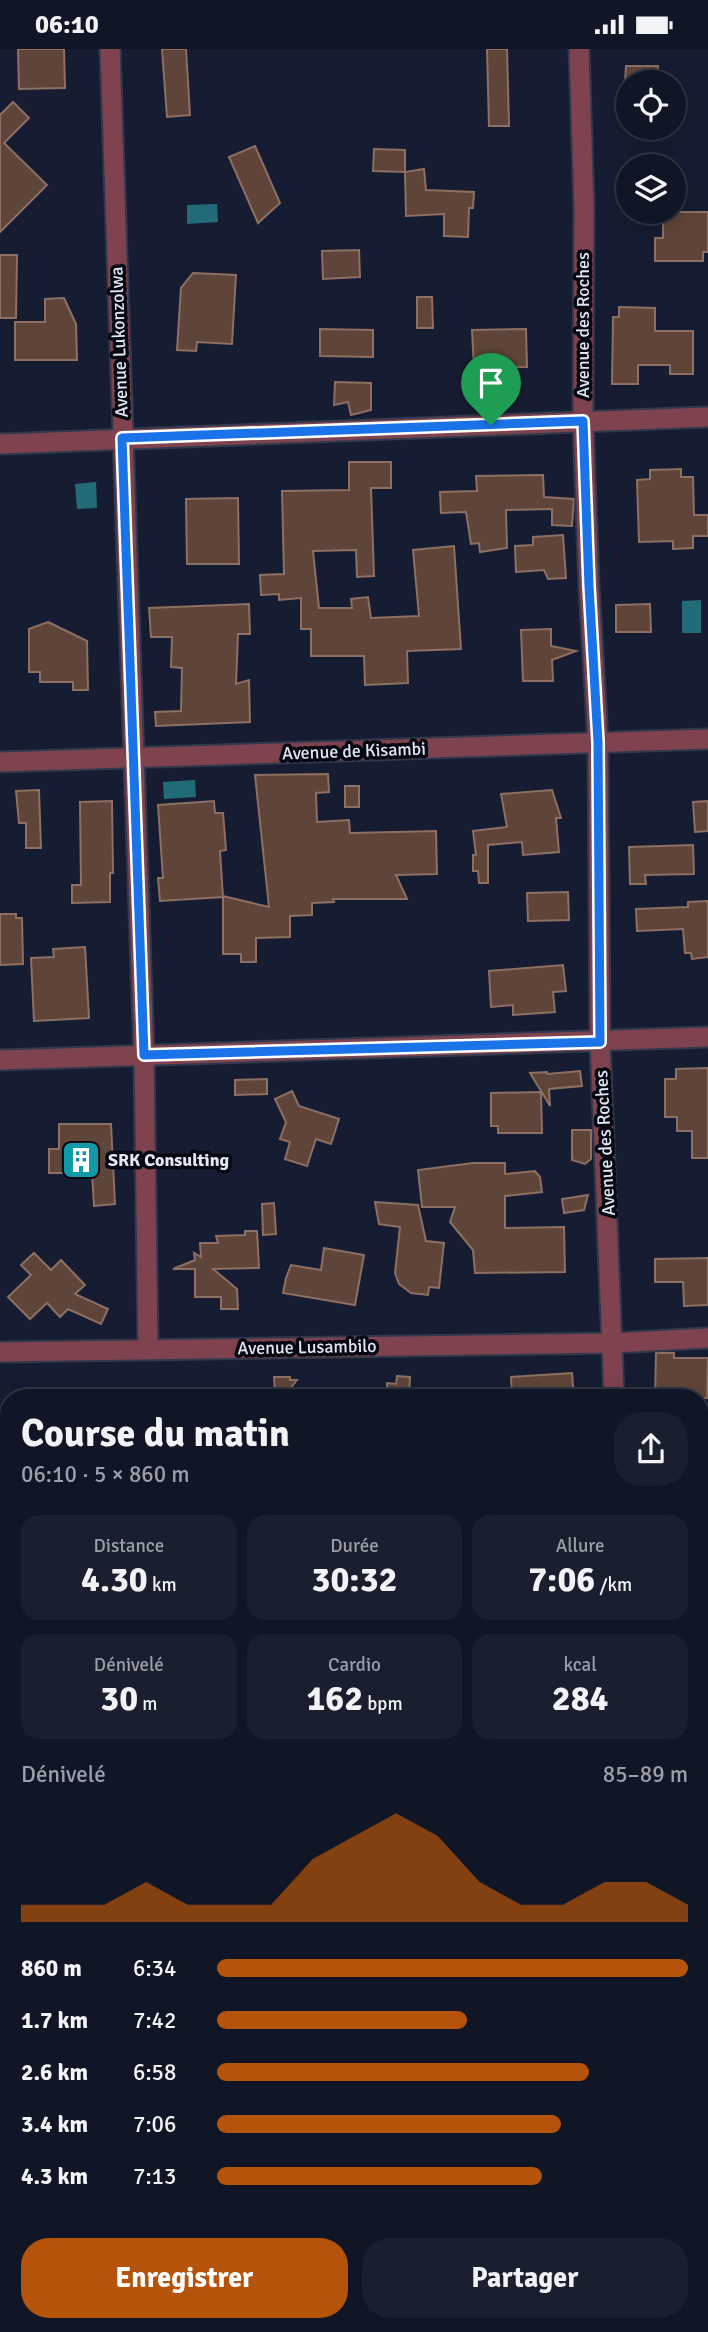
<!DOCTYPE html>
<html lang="fr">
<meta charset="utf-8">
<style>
:root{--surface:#101626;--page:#191f2e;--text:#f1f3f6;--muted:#9c9fa7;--line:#303543;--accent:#b45309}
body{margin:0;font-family:Signika,sans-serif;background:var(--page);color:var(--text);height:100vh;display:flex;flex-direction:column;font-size:26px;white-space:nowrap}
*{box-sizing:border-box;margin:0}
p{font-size:23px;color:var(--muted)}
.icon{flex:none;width:38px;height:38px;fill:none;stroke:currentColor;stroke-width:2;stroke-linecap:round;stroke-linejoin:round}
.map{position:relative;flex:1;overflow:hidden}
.sheet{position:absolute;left:0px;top:1340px;width:709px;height:943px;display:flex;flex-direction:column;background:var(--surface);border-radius:28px 28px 0 0;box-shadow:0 4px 18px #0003,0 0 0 2px var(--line)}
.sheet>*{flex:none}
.controls{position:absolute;left:616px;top:21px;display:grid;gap:14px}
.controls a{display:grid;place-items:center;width:70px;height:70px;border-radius:50%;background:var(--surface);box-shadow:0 4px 18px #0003,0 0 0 2px var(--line);font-size:35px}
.pin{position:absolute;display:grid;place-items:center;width:60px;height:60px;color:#fff;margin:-72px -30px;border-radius:50% 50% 50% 0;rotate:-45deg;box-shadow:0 0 7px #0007}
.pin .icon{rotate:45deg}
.round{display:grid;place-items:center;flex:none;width:74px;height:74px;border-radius:28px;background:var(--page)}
.overview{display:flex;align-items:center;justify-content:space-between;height:119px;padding:0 21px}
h1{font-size:38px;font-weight:700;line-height:52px}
.stats{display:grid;grid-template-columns:repeat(3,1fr);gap:10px;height:119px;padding:7px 21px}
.stats div{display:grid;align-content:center;border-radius:18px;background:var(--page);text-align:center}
.stats b{font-size:35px;font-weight:700}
.stats small{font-size:19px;font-weight:400}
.stats p{font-size:19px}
.chart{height:196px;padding:14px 21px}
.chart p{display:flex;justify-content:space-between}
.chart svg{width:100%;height:126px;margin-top:7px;fill:var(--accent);opacity:.7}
.button{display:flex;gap:14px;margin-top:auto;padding:14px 21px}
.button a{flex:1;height:80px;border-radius:28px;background:var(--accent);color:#fff;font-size:28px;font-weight:700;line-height:80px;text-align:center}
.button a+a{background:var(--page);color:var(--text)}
ul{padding:0 21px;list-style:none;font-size:23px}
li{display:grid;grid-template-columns:112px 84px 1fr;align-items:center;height:52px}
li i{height:18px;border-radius:9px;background:var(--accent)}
.status{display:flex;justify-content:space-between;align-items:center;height:49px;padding:0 35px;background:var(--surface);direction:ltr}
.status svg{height:19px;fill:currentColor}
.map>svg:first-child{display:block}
.green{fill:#28366c}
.water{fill:#226c7a}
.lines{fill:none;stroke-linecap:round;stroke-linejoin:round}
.stream{stroke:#226c7a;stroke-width:5}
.building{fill:#5f4439;stroke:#8d6f63;stroke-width:2}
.minor-casing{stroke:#32394d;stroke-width:23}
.minor{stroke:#7f434f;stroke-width:19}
.route-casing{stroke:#fff;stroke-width:14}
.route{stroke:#1a73e8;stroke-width:9}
.labels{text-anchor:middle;stroke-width:7;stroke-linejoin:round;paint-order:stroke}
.street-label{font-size:18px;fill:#e1e6f5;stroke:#050811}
.poi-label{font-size:18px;font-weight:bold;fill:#e1e6f5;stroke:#050811;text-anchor:start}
</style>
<div class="status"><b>06:10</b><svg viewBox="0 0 49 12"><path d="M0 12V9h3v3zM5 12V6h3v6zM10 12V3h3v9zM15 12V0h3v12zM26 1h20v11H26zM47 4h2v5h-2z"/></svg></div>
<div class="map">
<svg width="708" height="2283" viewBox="0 0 708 2283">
<rect width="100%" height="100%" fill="#161d32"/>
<g class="green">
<path d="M0 1480 9 1481V1705L0 1704Z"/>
<path d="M700 1906 708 1916V2206L700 2198Z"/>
</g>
<g class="water">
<path d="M217 155 218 173 187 175V156Z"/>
<path d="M96 433 97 459 77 460 75 435Z"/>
<path d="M701 551V584H682V552Z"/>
<path d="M195 731 196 748 164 750 163 733Z"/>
</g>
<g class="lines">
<g class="stream">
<path d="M0 1592 9 1593"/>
<path d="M700 2082 708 2091"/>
</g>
</g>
<g class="building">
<path d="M18 0H64L65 39 19 40Z"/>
<path d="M162 0H186L190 66 167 68Z"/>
<path d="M487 0H507L509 77H489Z"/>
<path d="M626 17H658V33H625Z"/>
<path d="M13 53 29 69 4 94 47 136 0 183V66Z"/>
<path d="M255 97 280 154 258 174 229 108Z"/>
<path d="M374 100 405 101V123L373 122Z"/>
<path d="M424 120 426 141 474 143 473 159H469L468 188 444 187V165L406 167 405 123Z"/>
<path d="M663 163H708V203H703V212H655V189H663Z"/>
<path d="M359 201 360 228 323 230 322 202Z"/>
<path d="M0 206H17L16 269H0Z"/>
<path d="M193 224 236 226 232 295 197 293 196 302 177 301 181 239Z"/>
<path d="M417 248H432L433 279H417Z"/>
<path d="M64 249 76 275 77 311H15V273H45V250Z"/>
<path d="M619 258 655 259V282H693V325H670V316H638V335H612L613 268H619Z"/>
<path d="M320 280 373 281V308L320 307Z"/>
<path d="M526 280 527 318 474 319 472 281Z"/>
<path d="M335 333 371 334V361L351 366 348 353 334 356Z"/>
<path d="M349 413H391V439H371L374 527 357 528 356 501 313 502 319 559H352L351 550 368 548 371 569 419 567 413 501 454 497 461 600 407 602 408 634 365 636 364 607H311V580H301V549L279 551V545L261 546 260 526 284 525 282 442 349 441Z"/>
<path d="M681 420V428H693L694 466H708V487H693V499L673 500V492L639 493 637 431 650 430V421Z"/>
<path d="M543 426 544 448 574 450 572 477 552 476V460L506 461 507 499 480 503 479 494 471 495 466 463 441 464 440 443 477 442 476 427Z"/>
<path d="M238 449 239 515H187L186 450Z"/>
<path d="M563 486 566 529 548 530 544 521 516 523 515 497 533 496V488Z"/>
<path d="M249 555 250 585H238L236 635 249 631 250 673 156 677 155 663 181 662 182 619 171 618 172 588H151L149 559Z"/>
<path d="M650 555 651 583H616V556Z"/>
<path d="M48 573 87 592 88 641H73V633H40V623H29V580Z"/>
<path d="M551 580V597L576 602 552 611 553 632H523L521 581Z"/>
<path d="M328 725 329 743 316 744 317 773 349 771 350 784 436 782 437 825 396 826 407 850H333L334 853 312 854V866L290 867V888L256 889V913H241V905H223V847L269 858 255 726Z"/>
<rect x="345" y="737" width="14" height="21"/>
<path d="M39 741 41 799H26V774H19L16 742Z"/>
<path d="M552 741 561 769H556L559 803 523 806 522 793 488 796V834H479L478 822H473V806H476L473 782 507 778 501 745Z"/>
<path d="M112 752 113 824H110V853L72 854V836H81L80 753Z"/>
<path d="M214 752 215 764H223L226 801 220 802 223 848 160 852 158 829H163L158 756Z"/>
<path d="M708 752V782L695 783 693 753Z"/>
<path d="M693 796 694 825 645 826 646 835H630L629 798Z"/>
<path d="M568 843 569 871 528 872 527 844Z"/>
<path d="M708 852V908L692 910 691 904H685L683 880 637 882 636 860 688 858V853Z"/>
<path d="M0 865H16V869H22L23 915 0 916Z"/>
<path d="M85 898 89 969 34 972 31 909 54 908 53 900Z"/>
<path d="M563 916 566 942 553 943 555 963 513 966V956L491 958 489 922Z"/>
<path d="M708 1019V1109H692V1082H677V1068H665V1030H676V1020Z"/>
<path d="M580 1022 582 1037 549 1040 550 1057 530 1024 547 1023V1025Z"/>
<path d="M267 1030V1045L235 1046V1031Z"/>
<path d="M292 1042 299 1057 339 1070 331 1095 316 1090 307 1117 285 1110 290 1093 280 1090 286 1073 275 1050Z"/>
<path d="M541 1043 542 1084H498V1077H491V1044Z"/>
<path d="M59 1075H111L115 1155 94 1157 92 1124H49V1100H59Z"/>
<path d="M572 1081H591V1110L585 1115 572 1111Z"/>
<path d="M473 1114H505V1125L535 1122 540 1128 542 1143 505 1147V1179L564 1178 565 1223 475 1224 473 1201 450 1173 455 1158H422L418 1121Z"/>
<path d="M588 1146 584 1161 564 1164 562 1150Z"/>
<path d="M375 1153 418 1156 426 1192 444 1194 439 1239 429 1238 428 1246 411 1244 399 1235 395 1224 400 1178 379 1175Z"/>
<path d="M274 1154 276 1185 263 1186 262 1155Z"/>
<path d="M245 1182H257L259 1219 213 1220 237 1240 238 1260H221V1248H195V1220H173L195 1211 194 1204 201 1208 200 1194H218L216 1187 245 1186Z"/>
<path d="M324 1199 364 1206 355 1256 283 1244 286 1229 291 1216 321 1221Z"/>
<path d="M34 1204 51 1221 61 1211 85 1236 75 1245 108 1260 101 1275 68 1260 60 1268 47 1254 30 1270 8 1248 31 1226 21 1216Z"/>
<path d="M708 1209V1256L684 1257 683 1233H655V1210Z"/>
<path d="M656 1304H674V1309H708L707 1349H655Z"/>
<path d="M572 1324 574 1349H512L511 1328Z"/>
<path d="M397 1327 410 1328 409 1349H387V1334L396 1335Z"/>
<path d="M274 1328H290V1331H297L290 1340 298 1349H275Z"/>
</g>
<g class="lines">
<g class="minor-casing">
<g id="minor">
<path d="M110 0 144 1007 148 1299"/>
<path d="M579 0 584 159 583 372 589 537 598 693 600 993 614 1349"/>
<path d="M0 395 708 368"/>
<path d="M0 713 708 690"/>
<path d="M0 1011 708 988"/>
<path d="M0 1303 613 1294 708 1289"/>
<path d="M700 1580H708"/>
<path d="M0 1724 9 1727"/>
<path d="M0 1826 9 1811"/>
<path d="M0 1914 9 1919"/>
<path d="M0 2200 9 2204"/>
<path d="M136 2275 149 2283"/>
<path d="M47 2283 50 2275"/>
<path d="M504 2283 507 2275"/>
</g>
</g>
<use href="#minor" class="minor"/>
</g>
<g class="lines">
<g class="route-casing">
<path id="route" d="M583 372 589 537 598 693 600 993 144 1006 122 389Z"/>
</g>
<use href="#route" class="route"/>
</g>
<defs>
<g id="building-square" transform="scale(2.0125)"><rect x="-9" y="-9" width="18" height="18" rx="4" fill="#0f9aa8" stroke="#050811"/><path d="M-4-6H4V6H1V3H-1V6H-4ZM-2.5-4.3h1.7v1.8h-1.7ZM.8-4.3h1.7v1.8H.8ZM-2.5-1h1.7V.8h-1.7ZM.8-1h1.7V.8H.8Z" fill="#fff"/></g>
</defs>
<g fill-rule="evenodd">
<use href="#building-square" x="81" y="1111"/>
</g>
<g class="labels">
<g class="street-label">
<text transform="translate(583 276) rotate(-90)" y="6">Avenue des Roches</text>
<text transform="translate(119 293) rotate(-92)" y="6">Avenue Lukonzolwa</text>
<text transform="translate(354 702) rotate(-2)" y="6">Avenue de Kisambi</text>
<text transform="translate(605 1094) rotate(-93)" y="6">Avenue des Roches</text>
<text transform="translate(307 1298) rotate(-1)" y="6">Avenue Lusambilo</text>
</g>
<g class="poi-label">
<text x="108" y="1117">SRK Consulting</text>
</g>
</g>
</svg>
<div class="controls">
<a><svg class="icon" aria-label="locate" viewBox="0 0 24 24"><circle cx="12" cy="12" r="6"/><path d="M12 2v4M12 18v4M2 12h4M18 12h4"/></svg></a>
<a><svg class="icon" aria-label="layers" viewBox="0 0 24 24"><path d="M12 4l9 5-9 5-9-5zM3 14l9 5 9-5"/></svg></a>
</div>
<div class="pin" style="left:491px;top:376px;background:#1e9e55"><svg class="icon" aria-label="arrive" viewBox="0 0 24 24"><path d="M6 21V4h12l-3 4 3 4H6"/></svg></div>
<section class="sheet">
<div class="overview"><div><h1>Course du matin</h1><p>06:10 · 5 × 860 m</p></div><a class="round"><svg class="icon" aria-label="share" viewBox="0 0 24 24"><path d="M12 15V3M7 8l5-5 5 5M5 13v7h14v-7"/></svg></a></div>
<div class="stats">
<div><p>Distance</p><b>4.30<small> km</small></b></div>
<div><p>Durée</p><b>30:32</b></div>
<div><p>Allure</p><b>7:06<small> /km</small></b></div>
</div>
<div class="stats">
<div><p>Dénivelé</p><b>30<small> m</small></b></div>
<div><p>Cardio</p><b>162<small> bpm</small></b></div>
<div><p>kcal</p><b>284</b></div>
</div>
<div class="chart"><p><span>Dénivelé</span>85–89 m</p>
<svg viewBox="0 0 160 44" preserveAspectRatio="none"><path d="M0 44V38L10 38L20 38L30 30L40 38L50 38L60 38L70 22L80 14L90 6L100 14L110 30L120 38L130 38L140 30L150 30L160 38V44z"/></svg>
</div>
<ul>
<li><b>860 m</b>6:34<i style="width:100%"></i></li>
<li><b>1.7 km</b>7:42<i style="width:53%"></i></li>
<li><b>2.6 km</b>6:58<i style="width:79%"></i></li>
<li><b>3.4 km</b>7:06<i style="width:73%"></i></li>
<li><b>4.3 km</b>7:13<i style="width:69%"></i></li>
</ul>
<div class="button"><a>Enregistrer</a><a>Partager</a></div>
</section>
</div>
